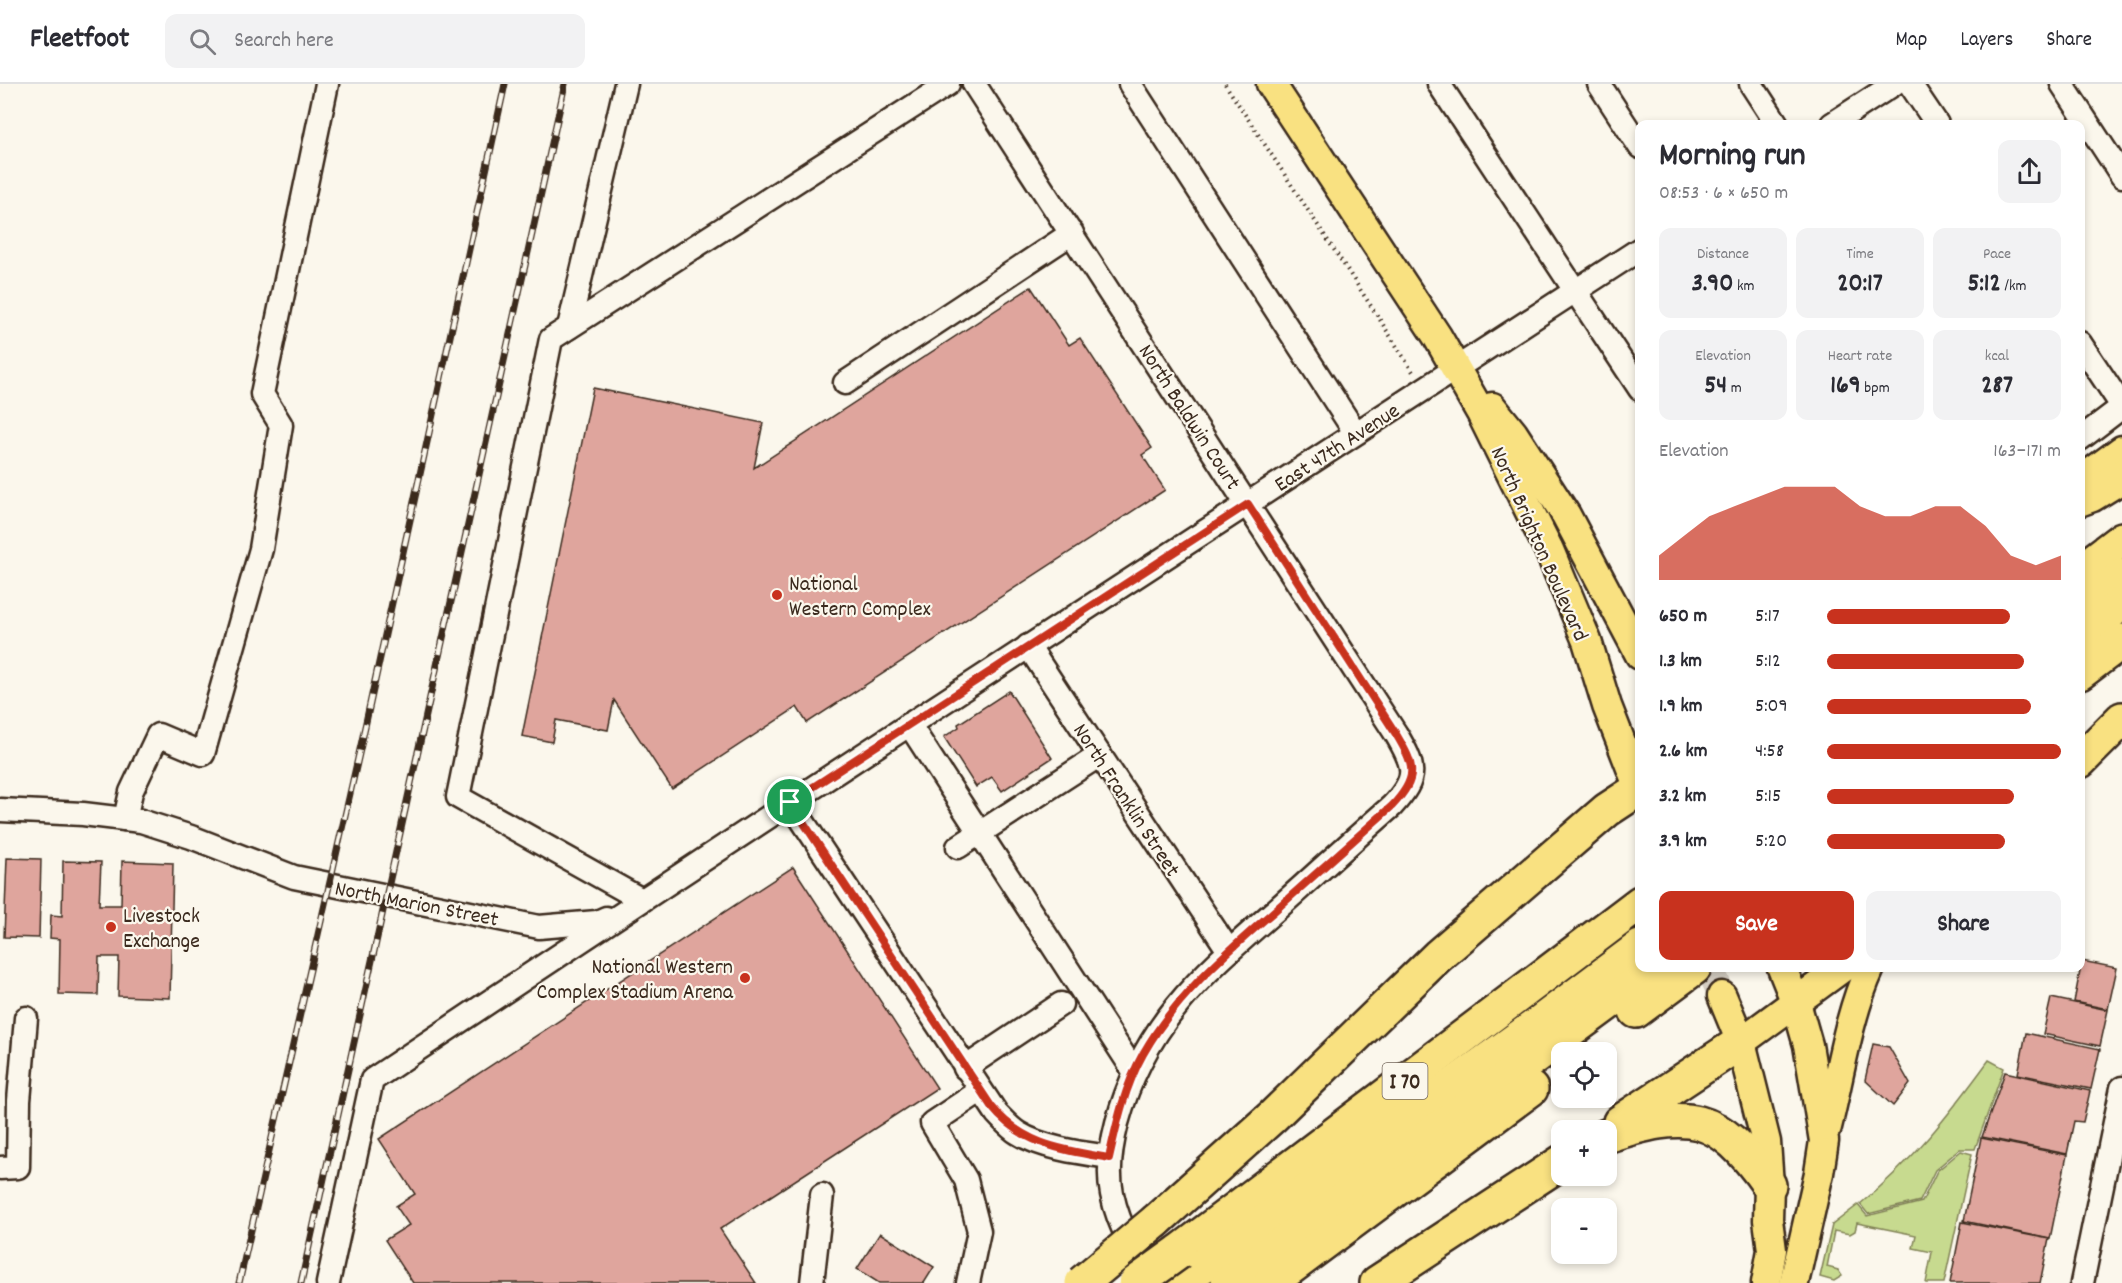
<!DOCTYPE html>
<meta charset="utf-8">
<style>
:root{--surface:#fff;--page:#f2f2f3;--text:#2b2b33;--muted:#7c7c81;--line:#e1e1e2;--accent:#c8321e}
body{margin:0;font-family:Dekko,sans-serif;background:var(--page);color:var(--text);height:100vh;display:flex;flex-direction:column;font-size:22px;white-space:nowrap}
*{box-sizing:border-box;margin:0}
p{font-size:20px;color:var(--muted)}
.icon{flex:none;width:33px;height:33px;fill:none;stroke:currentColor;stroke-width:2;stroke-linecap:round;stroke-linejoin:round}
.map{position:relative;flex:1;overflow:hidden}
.sheet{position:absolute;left:1635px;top:36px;width:450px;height:852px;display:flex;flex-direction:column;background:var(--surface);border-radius:12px;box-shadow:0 3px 9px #0003}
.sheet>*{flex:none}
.buttons{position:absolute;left:1551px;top:958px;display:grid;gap:12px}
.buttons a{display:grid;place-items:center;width:66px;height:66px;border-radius:12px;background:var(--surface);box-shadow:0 3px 9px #0003;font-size:30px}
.pin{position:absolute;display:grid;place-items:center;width:51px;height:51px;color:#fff;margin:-26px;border:3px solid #fff;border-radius:50%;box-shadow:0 2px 6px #0007}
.round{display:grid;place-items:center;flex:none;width:63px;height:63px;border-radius:12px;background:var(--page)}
.headline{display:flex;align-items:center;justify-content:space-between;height:102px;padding:0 24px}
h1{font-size:33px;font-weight:700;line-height:45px}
.metrics{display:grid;grid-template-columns:repeat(3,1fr);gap:9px;height:102px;padding:6px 24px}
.metrics div{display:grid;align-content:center;border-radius:12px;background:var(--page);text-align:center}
.metrics b{font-size:26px;font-weight:700}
.metrics small{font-size:16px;font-weight:400}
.metrics p{font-size:16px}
.chart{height:168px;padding:12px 24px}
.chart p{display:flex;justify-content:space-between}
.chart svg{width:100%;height:108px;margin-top:6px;fill:var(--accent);opacity:.7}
.button{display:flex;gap:12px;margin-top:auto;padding:12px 24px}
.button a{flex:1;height:69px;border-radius:12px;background:var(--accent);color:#fff;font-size:24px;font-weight:700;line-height:69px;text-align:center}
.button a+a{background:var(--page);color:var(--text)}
ul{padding:0 24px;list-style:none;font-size:20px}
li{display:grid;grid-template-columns:96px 72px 1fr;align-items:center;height:45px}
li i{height:15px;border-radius:8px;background:var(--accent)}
header{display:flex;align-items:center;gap:36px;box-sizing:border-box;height:84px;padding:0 30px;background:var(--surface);border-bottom:2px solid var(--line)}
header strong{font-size:28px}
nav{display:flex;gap:33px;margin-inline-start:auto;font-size:21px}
.search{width:420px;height:54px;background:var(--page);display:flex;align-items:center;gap:15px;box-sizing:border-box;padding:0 21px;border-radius:12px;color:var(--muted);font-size:22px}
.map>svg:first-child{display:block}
.grass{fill:#c7da8f;stroke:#818256;stroke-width:1.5}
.building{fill:#dfa59d;stroke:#3b2a1e;stroke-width:1.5}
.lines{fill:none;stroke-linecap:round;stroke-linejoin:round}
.major-tunnel{stroke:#d5cec3;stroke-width:28;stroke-dasharray:28 14;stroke-linecap:butt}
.minor-casing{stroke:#3b2a1e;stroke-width:27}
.major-casing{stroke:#3b2a1e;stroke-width:33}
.highway-casing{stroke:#3b2a1e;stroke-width:38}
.path{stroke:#3b2a1e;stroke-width:4;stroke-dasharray:1.5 4.5;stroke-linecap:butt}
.minor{stroke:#fbf7ec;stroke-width:22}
.major{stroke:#f9e181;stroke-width:28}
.highway{stroke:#f9e181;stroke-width:33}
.rail-casing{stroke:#3b2a1e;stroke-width:7}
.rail{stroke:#fbf7ec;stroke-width:4.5;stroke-dasharray:14;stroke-linecap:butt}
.highway-bridge-casing{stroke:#3b2a1e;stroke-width:38;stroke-linecap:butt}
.highway-bridge{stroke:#f9e181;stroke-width:33}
.route-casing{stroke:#fff;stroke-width:12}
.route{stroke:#c8321e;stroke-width:8}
.poi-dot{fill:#c8321e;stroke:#fbf7ec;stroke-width:2}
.labels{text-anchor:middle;stroke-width:4.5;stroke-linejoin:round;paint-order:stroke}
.shield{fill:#fbf7ec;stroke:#75685c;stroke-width:1.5}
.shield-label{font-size:21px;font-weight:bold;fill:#3b2a1e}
.street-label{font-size:22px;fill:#3b2a1e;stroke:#fbf7ec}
.poi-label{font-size:22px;fill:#3b2a1e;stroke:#fbf7ec;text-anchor:start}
</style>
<header>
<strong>Fleetfoot</strong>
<div class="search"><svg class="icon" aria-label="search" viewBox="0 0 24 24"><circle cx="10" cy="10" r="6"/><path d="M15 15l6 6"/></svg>Search here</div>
<nav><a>Map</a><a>Layers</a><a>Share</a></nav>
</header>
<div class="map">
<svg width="2122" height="1199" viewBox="0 0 2122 1199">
<rect width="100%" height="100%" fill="#fbf7ec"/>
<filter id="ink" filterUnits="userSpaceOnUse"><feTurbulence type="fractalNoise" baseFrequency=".0167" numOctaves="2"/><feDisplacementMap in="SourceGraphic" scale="12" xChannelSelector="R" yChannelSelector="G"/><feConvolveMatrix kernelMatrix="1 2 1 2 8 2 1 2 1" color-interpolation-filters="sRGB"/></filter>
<g filter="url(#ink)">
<g class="grass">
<path d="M1989 976 2004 984 1975 1065H1960L1935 1086 1920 1117 1868 1130 1860 1120C1914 1076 1948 1032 1989 976Z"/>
<path d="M1961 1067 1972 1070 1944 1199H1926L1932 1168 1913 1164 1916 1151 1857 1139 1855 1147 1850 1150 1834 1147 1827 1183 1838 1186 1842 1192 1834 1197 1820 1193 1832 1141 1858 1121 1867 1132 1922 1118 1937 1087Z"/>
</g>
<g class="building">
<path d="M1031 203 1069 261 1080 254 1152 364 1142 371 1165 406 807 639 797 623 672 705 614 616 608 646 556 636 552 658 522 652 593 304 763 339 754 384Z"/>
<path d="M1009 607 1052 674 1002 707 992 693 976 703 944 653 959 643 958 640Z"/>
<path d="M7 774 41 775 39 854 4 853Z"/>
<path d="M63 777 101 778 99 821H121L122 777 173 779 170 914 118 912 119 873H99L98 911 59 910 60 855 50 854 51 831 62 832Z"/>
<path d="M793 783 937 1004 720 1145 756 1199H413L385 1156 409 1141 396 1122 415 1110 379 1055Z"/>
<path d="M2082 877 2117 884 2108 925 2074 918Z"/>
<path d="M2051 914 2108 926 2100 962 2043 950Z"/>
<path d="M2026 949 2100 965 2091 1005 2018 990Z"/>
<path d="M1873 960 1889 963 1910 1000 1893 1022 1865 996Z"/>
<path d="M2005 988 2090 1007 2083 1038 2074 1037 2067 1070 1982 1053Z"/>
<path d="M1981 1054 2067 1071 2050 1155 1964 1137Z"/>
<path d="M1962 1138 2049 1155 2040 1199H1950Z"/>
<path d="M880 1149 934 1183 924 1199H879L857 1185Z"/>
</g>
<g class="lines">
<path class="major-tunnel" d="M1710 884 1722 912"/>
<g class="minor-casing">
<g id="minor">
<path d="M974 0 1396 650C1415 682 1419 693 1392 722 1353 756 1315 791 1277 825 1203 890 1144 939 1117 1039 1111 1062 1107 1086 1112 1110 1119 1144 1136 1171 1155 1199"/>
<path d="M1130 0 1355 348"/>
<path d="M1439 0 1640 305"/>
<path d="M1599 0 1640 63"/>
<path d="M1751 0 1777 40"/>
<path d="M1910 0 1937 40"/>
<path d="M2062 0 2122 92"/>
<path d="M1832 40 1894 0"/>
<path d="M569 243 626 0"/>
<path d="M2080 259 2122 322"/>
<path d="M845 299 1072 149"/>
<path d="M2080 355 2122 323"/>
<path d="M1028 562 1229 867"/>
<path d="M909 640 1134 987"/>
<path d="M790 718 997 1030C1004 1037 1010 1044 1018 1049 1042 1064 1081 1069 1109 1073"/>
<path d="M0 726 83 730 141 737 191 753 294 793 539 843 597 838 606 834"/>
<path d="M125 735 131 708 158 651 203 670 261 465 281 341 262 310 327 0"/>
<path d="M958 763 1100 671"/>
<path d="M642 816 458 713 551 255 948 0"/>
<path d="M965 984 1061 920"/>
<path d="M0 1084 18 1083 19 1017 26 934"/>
<path d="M328 1199 372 996C792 715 1216 440 1640 165"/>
<path d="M812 1199 822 1111"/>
<path d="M968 1199 979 1147 966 1096 932 1039 980 1007"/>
<path d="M2082 1199 2122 1004"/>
</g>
</g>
<g class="major-casing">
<g id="major">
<path d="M1271 0 1437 252 1481 329 1549 466 1587 557 1607 622 1640 707"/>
<path d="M1492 323 1513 349 1566 431 1640 571"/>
<path d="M2080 397 2122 366"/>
<path d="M1782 884 1796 919 1808 961 1824 1057 1819 1089 1794 1199"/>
<path d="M1722 912 1741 958 1766 1058 1769 1101 1768 1136 1772 1166 1766 1199"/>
<path d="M1741 958 1842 884"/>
<path d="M1827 1043C1840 991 1848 932 1870 884"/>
</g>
</g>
<g class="highway-casing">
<g id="highway">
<path d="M2080 415 2091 411 2122 392"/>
<path d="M2080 487 2122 455"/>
<path d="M2080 524 2122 492"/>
<path d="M2080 552 2122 519"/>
<path d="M2080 589 2122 557"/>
<path d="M2080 677 2122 635"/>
<path d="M1636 927 1694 884"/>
<path d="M1620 1038 1741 958"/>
<path d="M1606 1052C1688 1025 1718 1028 1769 1101"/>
<path d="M1156 1137 1272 1033 1438 872 1607 726 1639 705"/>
<path d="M1179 1168 1640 819"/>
<path d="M1179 1199 1536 941 1640 863"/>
<path d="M1228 1199 1656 884"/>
<path d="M1270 1199 1531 1005"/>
<path d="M1377 1199 1562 1078"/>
</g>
</g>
<path class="path" d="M1225 0 1375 228 1413 288"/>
<use href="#minor" class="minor"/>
<use href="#major" class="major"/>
<use href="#highway" class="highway"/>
<g class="rail-casing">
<g id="rail">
<path d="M239 1199 361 661 505 0"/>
<path d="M301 1199 565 0"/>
</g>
</g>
<use href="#rail" class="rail"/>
<g class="highway-bridge-casing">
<g id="highway-bridge">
<path d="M1082 1199 1156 1137"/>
<path d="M1136 1199 1179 1168"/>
</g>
</g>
<use href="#highway-bridge" class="highway-bridge"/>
</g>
</g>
<g class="lines" filter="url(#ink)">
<g class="route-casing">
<path id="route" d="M1248 420 1396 650C1415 682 1419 693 1392 722 1352 758 1312 793 1272 829 1224 871 1175 913 1143 970 1125 1002 1117 1038 1109 1074 1063 1066 1022 1061 991 1022L790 718Z"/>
</g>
<use href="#route" class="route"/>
</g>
<g class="poi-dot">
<circle cx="777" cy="511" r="6"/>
<circle cx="111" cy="843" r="6"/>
<circle cx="745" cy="894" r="6"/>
</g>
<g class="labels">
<rect class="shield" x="1382.5" y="979" width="45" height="36" rx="4.5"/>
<g class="shield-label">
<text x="1405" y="1004">I 70</text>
</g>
<g class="street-label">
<text transform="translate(1191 332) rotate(57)" y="8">North Baldwin Court</text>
<text transform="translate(1336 362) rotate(-33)" y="8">East 47th Avenue</text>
<text transform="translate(1541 459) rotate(66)" y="8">North Brighton Boulevard</text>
<text transform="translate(1128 715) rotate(57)" y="8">North Franklin Street</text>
<text transform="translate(417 818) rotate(11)" y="8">North Marion Street</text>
</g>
<g class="poi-label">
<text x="789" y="506">National<tspan x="789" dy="25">Western Complex</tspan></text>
<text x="123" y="838">Livestock<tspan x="123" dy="25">Exchange</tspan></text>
<text x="733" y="889" text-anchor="end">National Western<tspan x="733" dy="25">Complex Stadium Arena</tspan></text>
</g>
</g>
</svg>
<div class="buttons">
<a><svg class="icon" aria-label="locate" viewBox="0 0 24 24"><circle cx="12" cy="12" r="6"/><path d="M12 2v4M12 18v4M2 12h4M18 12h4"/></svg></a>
<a>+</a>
<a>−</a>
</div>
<div class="pin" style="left:790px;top:718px;background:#1e9e55"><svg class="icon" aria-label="arrive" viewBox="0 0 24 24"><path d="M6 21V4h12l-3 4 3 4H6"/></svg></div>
<section class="sheet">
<div class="headline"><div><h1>Morning run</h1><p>08:53 · 6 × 650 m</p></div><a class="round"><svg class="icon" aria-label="share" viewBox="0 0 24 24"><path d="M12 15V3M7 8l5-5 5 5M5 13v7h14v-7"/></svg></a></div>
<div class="metrics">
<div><p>Distance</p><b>3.90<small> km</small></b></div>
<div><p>Time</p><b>20:17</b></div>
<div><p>Pace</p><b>5:12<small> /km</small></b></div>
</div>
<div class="metrics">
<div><p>Elevation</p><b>54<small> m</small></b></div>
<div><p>Heart rate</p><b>169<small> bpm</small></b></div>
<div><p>kcal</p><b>287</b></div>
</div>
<div class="chart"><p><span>Elevation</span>163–171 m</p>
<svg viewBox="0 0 160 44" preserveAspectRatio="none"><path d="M0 44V34L10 26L20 18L30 14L40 10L50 6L60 6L70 6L80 14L90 18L100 18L110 14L120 14L130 22L140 34L150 38L160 34V44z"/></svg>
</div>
<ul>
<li><b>650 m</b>5:17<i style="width:78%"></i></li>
<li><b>1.3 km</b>5:12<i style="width:84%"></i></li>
<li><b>1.9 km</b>5:09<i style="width:87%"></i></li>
<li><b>2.6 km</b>4:58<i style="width:100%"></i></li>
<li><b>3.2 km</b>5:15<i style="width:80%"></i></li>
<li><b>3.9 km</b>5:20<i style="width:76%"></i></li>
</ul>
<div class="button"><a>Save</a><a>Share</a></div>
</section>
</div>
